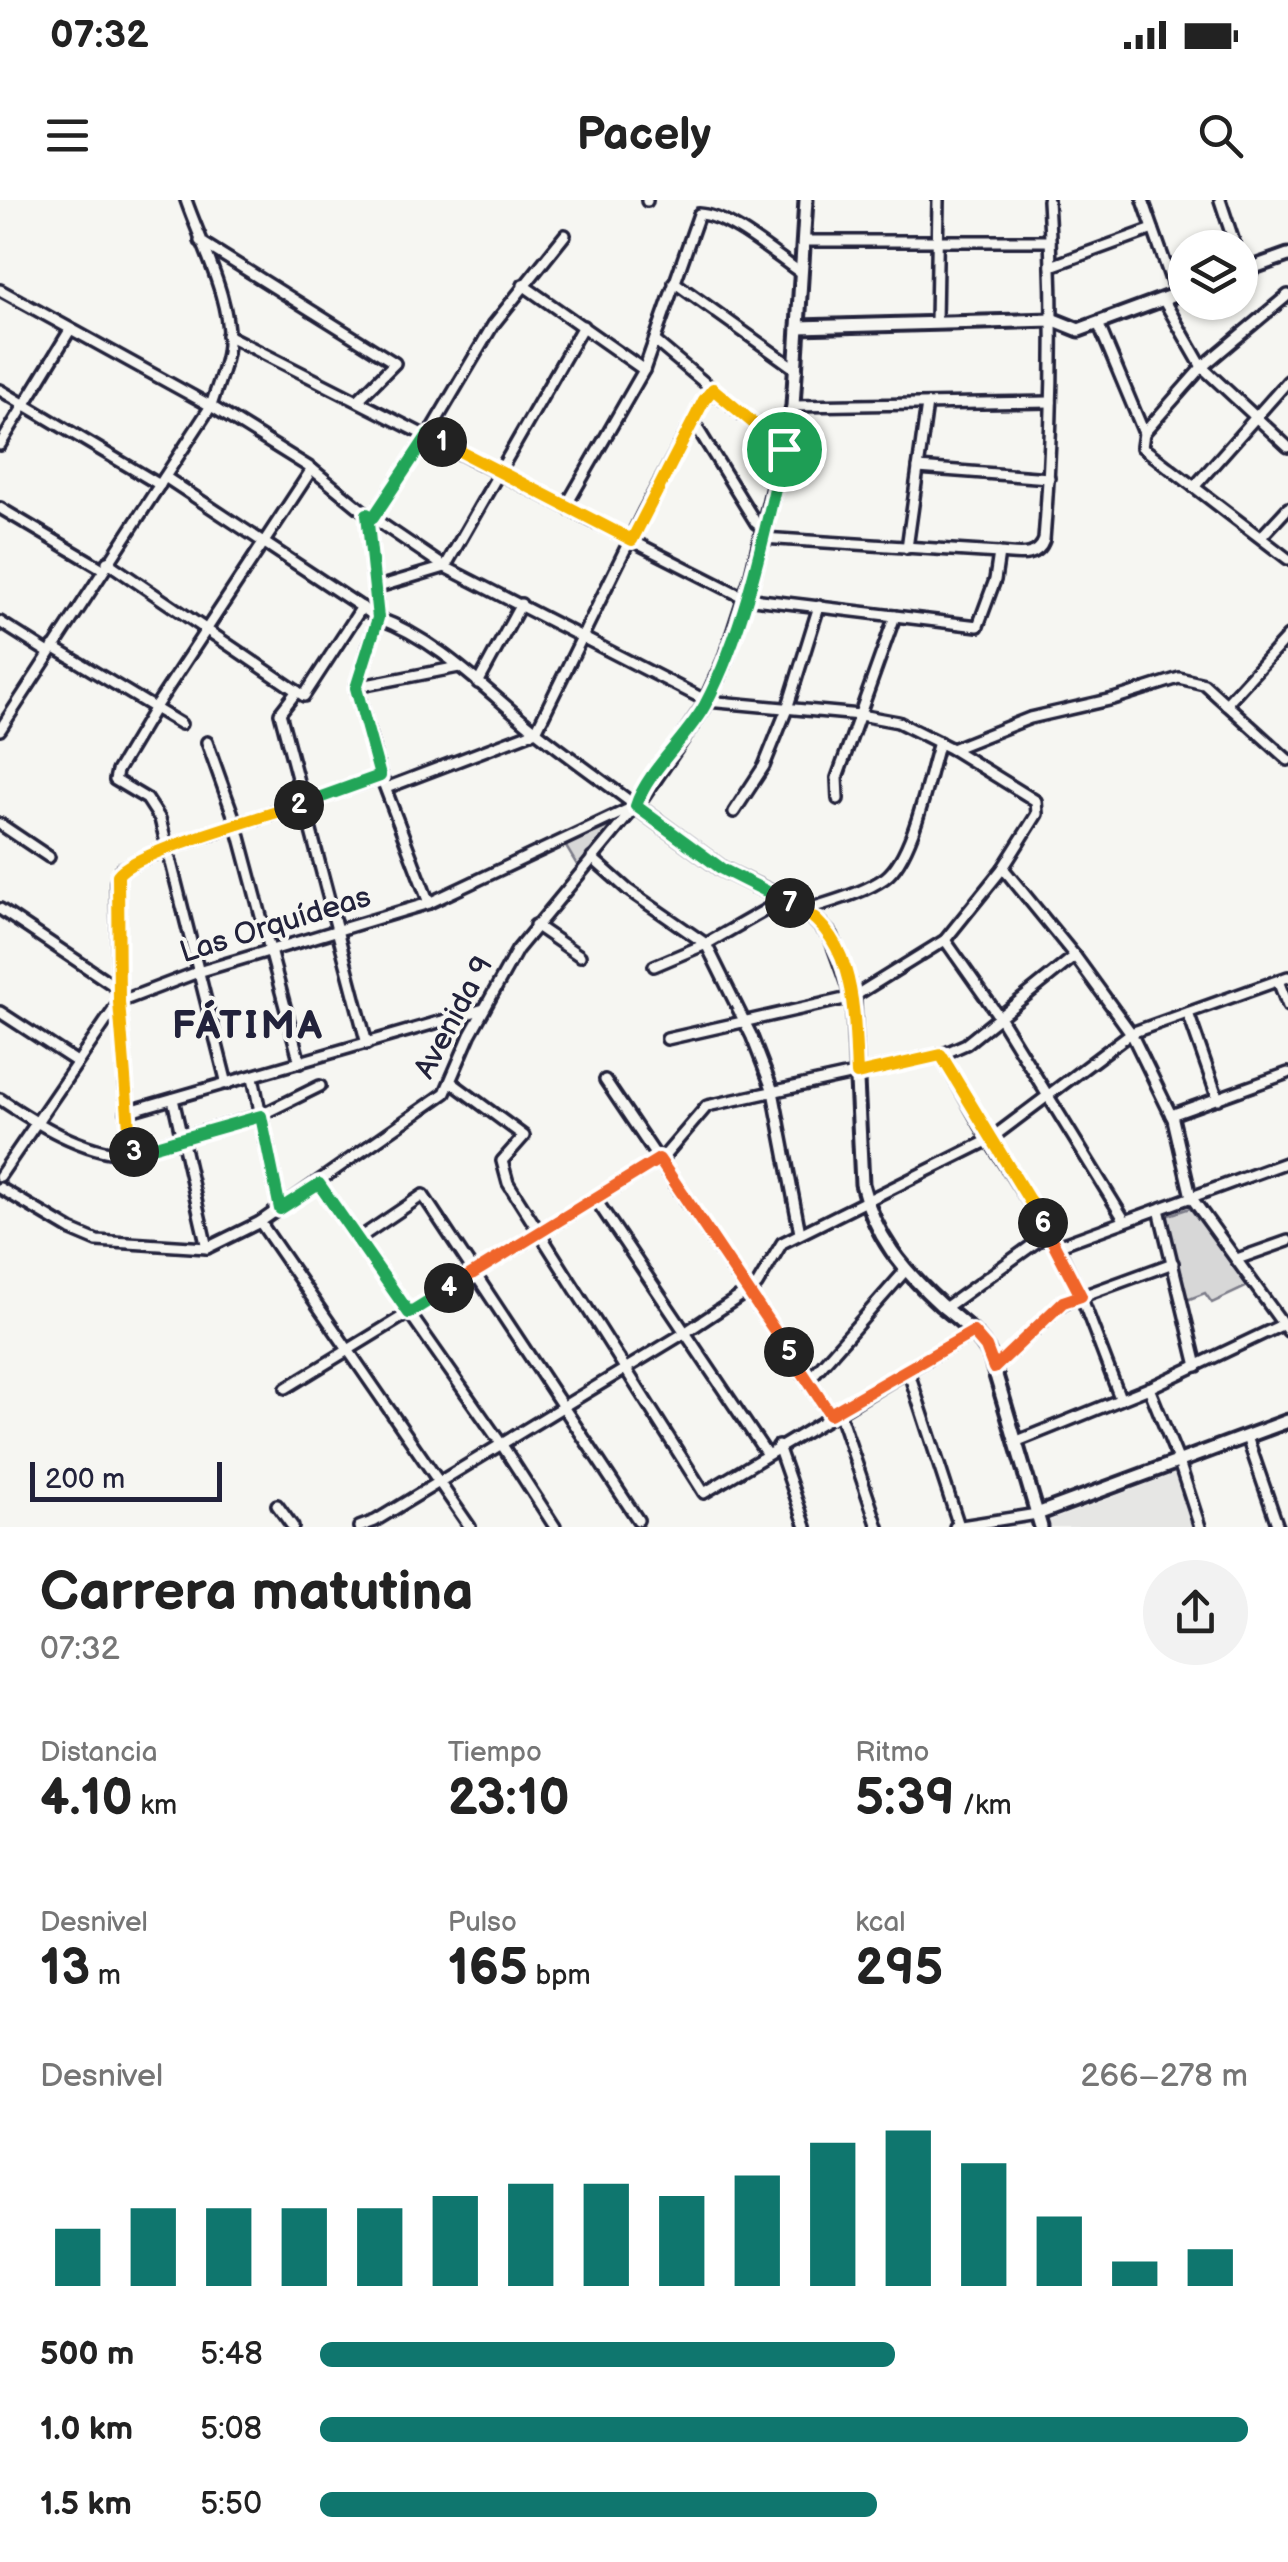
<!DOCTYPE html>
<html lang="es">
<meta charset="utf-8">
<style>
:root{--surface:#fff;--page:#f2f2f2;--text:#222;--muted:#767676;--accent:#0f766e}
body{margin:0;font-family:"Balsamiq Sans",sans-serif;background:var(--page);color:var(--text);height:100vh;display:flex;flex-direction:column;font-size:38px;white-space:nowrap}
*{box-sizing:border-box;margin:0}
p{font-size:32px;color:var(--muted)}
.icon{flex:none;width:55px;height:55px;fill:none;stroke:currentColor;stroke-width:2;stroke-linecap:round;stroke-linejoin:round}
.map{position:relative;height:1327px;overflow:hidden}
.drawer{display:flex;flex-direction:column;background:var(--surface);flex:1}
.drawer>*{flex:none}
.buttons{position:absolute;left:1168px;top:30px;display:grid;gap:20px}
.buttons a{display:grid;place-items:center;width:90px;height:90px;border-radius:50%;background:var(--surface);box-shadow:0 2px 8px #0004;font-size:50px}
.scale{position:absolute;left:30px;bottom:25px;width:192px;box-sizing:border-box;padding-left:10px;border:5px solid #22223b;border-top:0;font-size:28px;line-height:35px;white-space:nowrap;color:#22223b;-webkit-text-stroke:8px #f6f6f2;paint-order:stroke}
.pin{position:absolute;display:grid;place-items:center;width:85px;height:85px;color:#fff;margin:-42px;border:5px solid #fff;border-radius:50%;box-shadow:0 2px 10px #0007}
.km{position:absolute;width:50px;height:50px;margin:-25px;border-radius:50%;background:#222;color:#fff;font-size:28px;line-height:50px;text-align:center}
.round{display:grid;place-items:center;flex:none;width:105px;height:105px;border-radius:52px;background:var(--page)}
.head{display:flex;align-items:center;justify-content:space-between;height:170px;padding:0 40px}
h1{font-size:55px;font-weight:800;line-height:75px}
.stats{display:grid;grid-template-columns:repeat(3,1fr);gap:15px;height:170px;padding:10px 40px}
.stats div{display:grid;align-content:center}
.stats b{font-size:50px;font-weight:800}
.stats small{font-size:28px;font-weight:400}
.stats p{font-size:28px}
.chart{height:280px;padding:20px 40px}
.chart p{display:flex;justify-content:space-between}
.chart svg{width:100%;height:180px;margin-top:10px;stroke:var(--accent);stroke-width:6}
ul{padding:0 40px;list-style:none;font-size:32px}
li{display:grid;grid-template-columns:160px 120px 1fr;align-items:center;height:75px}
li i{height:25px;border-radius:12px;background:var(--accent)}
.status{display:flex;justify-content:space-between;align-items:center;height:70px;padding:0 50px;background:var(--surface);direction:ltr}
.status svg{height:28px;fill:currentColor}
header{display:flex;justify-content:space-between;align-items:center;height:130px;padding:0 40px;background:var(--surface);font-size:45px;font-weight:800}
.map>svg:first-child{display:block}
.built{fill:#e6e6e4}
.green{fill:#d7d7d7;stroke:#7c7c89;stroke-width:2.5}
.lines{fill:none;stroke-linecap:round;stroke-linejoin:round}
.minor-casing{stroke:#22223b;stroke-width:16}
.major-casing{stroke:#22223b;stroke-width:19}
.minor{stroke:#f6f6f2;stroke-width:9}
.major{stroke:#f6f6f2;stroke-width:11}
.split-1-casing{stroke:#fff;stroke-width:20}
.split-2-casing{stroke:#fff;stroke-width:20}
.split-3-casing{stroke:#fff;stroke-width:20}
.split-4-casing{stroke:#fff;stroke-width:20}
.split-5-casing{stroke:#fff;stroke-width:20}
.split-6-casing{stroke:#fff;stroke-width:20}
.split-7-casing{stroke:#fff;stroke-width:20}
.split-8-casing{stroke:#fff;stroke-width:20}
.split-1{stroke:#f5b400;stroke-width:12}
.split-2{stroke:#22a559;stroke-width:12}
.split-3{stroke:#f5b400;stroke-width:12}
.split-4{stroke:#22a559;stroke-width:12}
.split-5{stroke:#f0652b;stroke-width:12}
.split-6{stroke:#f0652b;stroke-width:12}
.split-7{stroke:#f5b400;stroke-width:12}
.split-8{stroke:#22a559;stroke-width:12}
.labels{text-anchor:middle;stroke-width:8;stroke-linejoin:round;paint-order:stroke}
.street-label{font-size:30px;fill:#22223b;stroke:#f6f6f2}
.district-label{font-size:40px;font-weight:bold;letter-spacing:2.5px;fill:#22223b;stroke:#f6f6f2}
</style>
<div class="status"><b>07:32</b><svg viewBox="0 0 49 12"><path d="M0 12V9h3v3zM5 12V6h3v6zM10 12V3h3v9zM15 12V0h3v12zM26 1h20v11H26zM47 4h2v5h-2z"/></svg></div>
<header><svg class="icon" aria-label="menu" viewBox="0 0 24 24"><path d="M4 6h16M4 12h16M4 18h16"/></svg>Pacely<svg class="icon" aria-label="search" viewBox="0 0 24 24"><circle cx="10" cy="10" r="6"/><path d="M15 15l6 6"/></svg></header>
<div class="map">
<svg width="1288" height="1327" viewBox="0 0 1288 1327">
<rect width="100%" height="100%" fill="#f6f6f2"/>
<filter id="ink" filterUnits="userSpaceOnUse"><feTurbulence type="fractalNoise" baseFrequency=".01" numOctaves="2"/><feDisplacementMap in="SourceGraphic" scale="20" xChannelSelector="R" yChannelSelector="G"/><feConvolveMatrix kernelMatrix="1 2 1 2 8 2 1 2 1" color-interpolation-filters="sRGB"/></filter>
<g filter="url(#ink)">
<path class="built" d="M1179 1272 1195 1327H1048L1046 1322Z"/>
<g class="green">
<path d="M639 614 583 675 565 645Z"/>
<path d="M1190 1008 1248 1086 1212 1103 1205 1093 1187 1100 1166 1016Z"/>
</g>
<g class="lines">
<g class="minor-casing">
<g id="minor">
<path d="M1143 0 1176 94"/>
<path d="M1220 0 1236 48"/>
<path d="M647 1V0"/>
<path d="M200 41 395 163 358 200"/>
<path d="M803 41H1050"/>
<path d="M1051 66 1153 29"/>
<path d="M674 82 797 170"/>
<path d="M523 85 644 170"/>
<path d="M0 90 211 206 312 269 367 314 445 367 707 501 860 515 898 522 952 549 1036 601 1037 614 1003 668 945 740 853 797 667 839"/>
<path d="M1163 99 1202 167 1288 247"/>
<path d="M936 123 938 0"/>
<path d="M1098 123 1144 233 1142 247 1288 359"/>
<path d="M227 135 745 398 978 426 995 380 999 353"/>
<path d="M655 141 783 249"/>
<path d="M0 190 160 285"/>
<path d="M793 206 1051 202"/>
<path d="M693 221 756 323 764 329"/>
<path d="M1144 233 1202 167 1288 95"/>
<path d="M0 245 70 130"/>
<path d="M918 268 1049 278"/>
<path d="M165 277 378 418C439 440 486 491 536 531 569 557 603 581 636 606"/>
<path d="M1194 287 1288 181"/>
<path d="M566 306 644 170 699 14C729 15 776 56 801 73"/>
<path d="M0 308 103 369"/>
<path d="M367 314 378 418 356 487 381 577 429 703"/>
<path d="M373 317 428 235 493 125 565 35"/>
<path d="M1262 336 1288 308"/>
<path d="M762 338 999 353C1016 354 1037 360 1044 340 1053 226 1055 113 1048 0"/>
<path d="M907 348 927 204"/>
<path d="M107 362 304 496 362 407"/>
<path d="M375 388 445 367 583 126"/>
<path d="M0 422 49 453"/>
<path d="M53 447 181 524"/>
<path d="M478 483 521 404"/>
<path d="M356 487 459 467"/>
<path d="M297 491 280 513 367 844"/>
<path d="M1226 504 1288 436"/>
<path d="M0 530 211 206C216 189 224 171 227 153 235 106 201 44 186 0"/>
<path d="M207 542 237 626 300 863"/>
<path d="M952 549 1030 518 1113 499 1179 478 1204 484 1288 560"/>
<path d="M386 588 536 531 644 311 704 200 713 189"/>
<path d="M838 599 837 578 895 416"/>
<path d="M734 612 764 566 787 509 819 406"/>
<path d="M0 624 49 657"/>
<path d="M592 658 628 690 706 744 752 837 773 891 800 1033"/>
<path d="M1003 668 1075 756 1131 833 1173 919 1191 997 1288 1131"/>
<path d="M0 709 119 789"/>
<path d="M806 710C832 701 862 694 885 678 914 656 928 577 939 542"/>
<path d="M535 725 580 756"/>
<path d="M945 740 1000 818 1125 1021"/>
<path d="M654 766 706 744 783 700"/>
<path d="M1278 781 1288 806"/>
<path d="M0 812 77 862"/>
<path d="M1188 813 1218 899"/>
<path d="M941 855 989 940 1057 1046 1081 1096 1120 1198"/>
<path d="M253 877 280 1009"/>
<path d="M605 880 830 1214"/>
<path d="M451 882 524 936 502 961 508 983 704 1293 973 1132"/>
<path d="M227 884 160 619 147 599 115 580 117 571 154 509 312 269"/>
<path d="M0 899C36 923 82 952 126 954L261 915 320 886"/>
<path d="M173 899 207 1048"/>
<path d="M126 912 484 809"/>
<path d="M1171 915 1288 873"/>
<path d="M131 953 119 802 116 682 121 669 168 648 381 577"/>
<path d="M0 976 119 802 198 772 429 703 629 609"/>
<path d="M319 984 502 1245 555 1327"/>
<path d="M0 988 71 1030 97 1041 207 1048 260 1022 445 893 470 835 517 750 636 606"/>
<path d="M596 1000 766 1253"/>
<path d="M1159 1009 1197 1166"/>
<path d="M260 1022 470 1327"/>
<path d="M358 1039 423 995 638 1320"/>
<path d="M1057 1046 1288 962"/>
<path d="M1237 1059 1288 1041"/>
<path d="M945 1108 1049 1033"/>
<path d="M994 1168 1063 1103 1173 1063"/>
<path d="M908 1170 959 1326"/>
<path d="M808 1181 905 1071"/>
<path d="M286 1188 647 967 666 954 707 906 941 855 966 844 1075 756"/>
<path d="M1149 1188 1179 1262 1200 1327"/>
<path d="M838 1209 878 1327"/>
<path d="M1247 1237 1278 1327"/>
<path d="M1015 1242 1149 1188 1288 1122"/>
<path d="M778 1246 806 1327"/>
<path d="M277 1305 293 1327"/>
<path d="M359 1327 375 1321 686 1132 757 1085 782 1043 989 940 1131 833 1288 777"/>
<path d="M955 1327 1037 1314"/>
</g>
</g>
<g class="major-casing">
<g id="major">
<path d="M806 0 793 206 752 377 725 460 703 508 636 606 722 669 806 710 831 736 853 797 862 984C875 1037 902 1069 941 1105 959 1120 979 1134 990 1155L1041 1327"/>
<path d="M1240 72 1288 55"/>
<path d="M798 127 1054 120 1079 130 1185 91"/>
<path d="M1037 1314 1288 1221"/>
</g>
</g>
<use href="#minor" class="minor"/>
<use href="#major" class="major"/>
</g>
</g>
<g class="lines" filter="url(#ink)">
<g class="split-1-casing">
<path id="split-1" d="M442 242 632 340 704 200 713 189 784 249"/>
</g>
<g class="split-2-casing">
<path id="split-2" d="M299 605 380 576 356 488 378 418 367 314 373 318 428 235 442 242"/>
</g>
<g class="split-3-casing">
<path id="split-3" d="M134 952 131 953 119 802 118 675C132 653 266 616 299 605"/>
</g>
<g class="split-4-casing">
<path id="split-4" d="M134 952 261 916 280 1009 319 984 409 1113 449 1088"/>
</g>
<g class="split-5-casing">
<path id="split-5" d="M449 1088 659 959 789 1152"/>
</g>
<g class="split-6-casing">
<path id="split-6" d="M789 1152 830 1214 973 1132 986 1147 994 1168 1063 1102 1081 1096 1043 1023"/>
</g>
<g class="split-7-casing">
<path id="split-7" d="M790 703C857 733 854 813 857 874L941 855 1043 1023"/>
</g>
<g class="split-8-casing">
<path id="split-8" d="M784 249C764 335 746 427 705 505 687 538 647 571 636 606L722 669 790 703"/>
</g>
<use href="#split-1" class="split-1"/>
<use href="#split-2" class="split-2"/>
<use href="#split-3" class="split-3"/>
<use href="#split-4" class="split-4"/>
<use href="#split-5" class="split-5"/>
<use href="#split-6" class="split-6"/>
<use href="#split-7" class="split-7"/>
<use href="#split-8" class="split-8"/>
</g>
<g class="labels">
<g class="street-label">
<text transform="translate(275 724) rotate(-17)" y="10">Las Orquídeas</text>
<text transform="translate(453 817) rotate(-62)" y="10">Avenida 9</text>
</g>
<g class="district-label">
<text x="248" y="838">FÁTIMA</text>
</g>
</g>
</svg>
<div class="buttons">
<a><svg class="icon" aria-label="layers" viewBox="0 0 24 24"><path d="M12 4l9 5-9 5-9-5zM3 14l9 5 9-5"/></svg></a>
</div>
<div class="scale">200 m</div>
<div class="pin" style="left:784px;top:249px;background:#1e9e55"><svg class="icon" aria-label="arrive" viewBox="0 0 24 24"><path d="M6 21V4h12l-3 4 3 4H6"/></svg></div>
<b class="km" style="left:442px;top:242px">1</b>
<b class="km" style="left:299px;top:605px">2</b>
<b class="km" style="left:134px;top:952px">3</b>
<b class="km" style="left:449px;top:1088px">4</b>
<b class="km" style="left:789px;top:1152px">5</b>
<b class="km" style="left:1043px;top:1023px">6</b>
<b class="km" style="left:790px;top:703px">7</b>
</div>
<section class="drawer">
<div class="head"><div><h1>Carrera matutina</h1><p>07:32</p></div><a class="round"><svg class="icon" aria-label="share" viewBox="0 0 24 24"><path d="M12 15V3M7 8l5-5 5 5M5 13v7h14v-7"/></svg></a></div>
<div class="stats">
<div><p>Distancia</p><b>4.10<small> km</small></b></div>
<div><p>Tiempo</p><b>23:10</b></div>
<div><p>Ritmo</p><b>5:39<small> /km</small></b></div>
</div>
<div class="stats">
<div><p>Desnivel</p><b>13<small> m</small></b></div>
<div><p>Pulso</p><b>165<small> bpm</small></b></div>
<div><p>kcal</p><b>295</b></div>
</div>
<div class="chart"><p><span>Desnivel</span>266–278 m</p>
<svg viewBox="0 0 160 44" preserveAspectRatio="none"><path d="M5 44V30M15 44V25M25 44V25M35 44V25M45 44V25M55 44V22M65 44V19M75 44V19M85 44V22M95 44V17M105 44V9M115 44V6M125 44V14M135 44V27M145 44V38M155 44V35"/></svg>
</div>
<ul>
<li><b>500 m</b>5:48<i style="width:62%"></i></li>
<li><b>1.0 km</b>5:08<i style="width:100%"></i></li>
<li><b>1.5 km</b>5:50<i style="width:60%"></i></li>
</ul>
</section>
